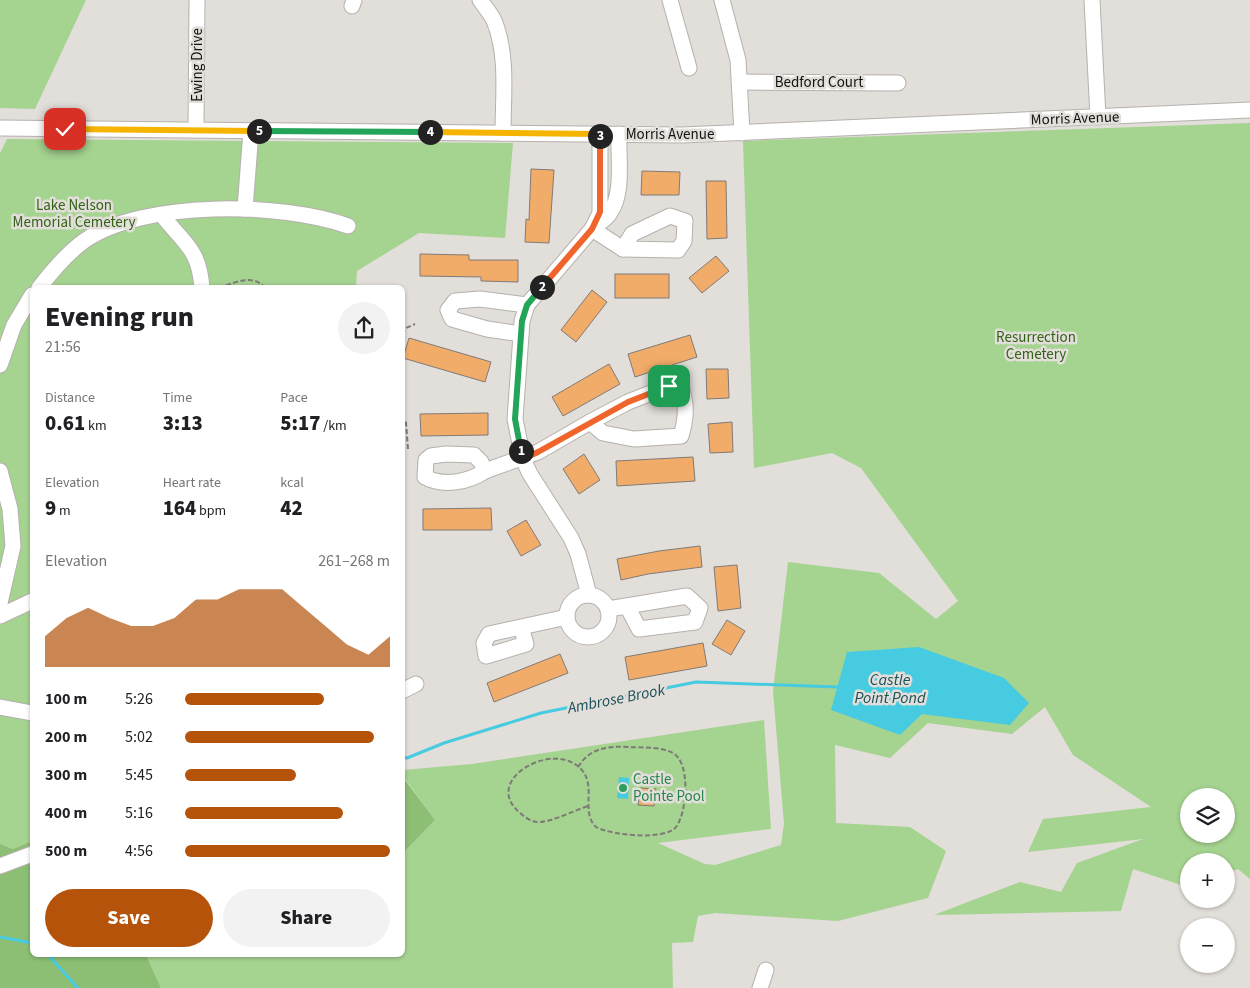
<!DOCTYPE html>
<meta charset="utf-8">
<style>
:root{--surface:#fff;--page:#f2f2f2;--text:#202124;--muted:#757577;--accent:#b45309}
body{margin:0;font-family:"Source Sans 3",sans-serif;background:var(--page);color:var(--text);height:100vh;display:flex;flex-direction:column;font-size:19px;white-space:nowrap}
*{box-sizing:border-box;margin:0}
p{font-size:16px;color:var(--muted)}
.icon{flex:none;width:28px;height:28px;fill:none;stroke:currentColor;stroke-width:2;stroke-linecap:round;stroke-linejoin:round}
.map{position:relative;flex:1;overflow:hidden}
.details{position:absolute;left:30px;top:285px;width:375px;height:672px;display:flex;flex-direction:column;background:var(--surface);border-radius:8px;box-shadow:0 1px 4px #0004}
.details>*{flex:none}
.controls{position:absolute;left:1180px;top:788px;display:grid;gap:10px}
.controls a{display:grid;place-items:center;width:55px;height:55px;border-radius:50%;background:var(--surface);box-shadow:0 1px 4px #0004;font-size:25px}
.pin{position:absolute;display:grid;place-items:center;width:42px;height:42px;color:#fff;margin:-21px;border-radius:10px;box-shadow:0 2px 8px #0006}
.km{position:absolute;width:25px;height:25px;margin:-12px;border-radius:50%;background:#222;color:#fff;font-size:14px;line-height:25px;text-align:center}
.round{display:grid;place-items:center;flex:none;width:52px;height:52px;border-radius:26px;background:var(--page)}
.headline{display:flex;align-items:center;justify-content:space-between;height:85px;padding:0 15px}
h1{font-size:28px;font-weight:800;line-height:38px}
.metrics{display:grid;grid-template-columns:repeat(3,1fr);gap:8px;height:85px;padding:5px 15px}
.metrics div{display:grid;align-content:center}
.metrics b{font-size:21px;font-weight:800}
.metrics small{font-size:14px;font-weight:400}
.metrics p{font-size:14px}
.chart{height:140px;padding:10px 15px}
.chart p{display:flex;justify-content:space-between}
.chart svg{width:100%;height:90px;margin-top:5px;fill:var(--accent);opacity:.7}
.action{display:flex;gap:10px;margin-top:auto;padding:10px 15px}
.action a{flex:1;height:58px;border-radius:30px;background:var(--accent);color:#fff;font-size:20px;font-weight:800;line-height:58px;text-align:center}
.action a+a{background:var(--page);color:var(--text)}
ul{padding:0 15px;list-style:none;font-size:16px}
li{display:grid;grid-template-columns:80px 60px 1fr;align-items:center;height:38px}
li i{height:12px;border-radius:6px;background:var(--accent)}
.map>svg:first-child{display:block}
.green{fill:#a5d390;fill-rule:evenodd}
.forest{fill:#8cbe73}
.water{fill:#47cbe1}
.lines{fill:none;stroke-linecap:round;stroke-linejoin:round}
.stream{stroke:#47cbe1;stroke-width:3}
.building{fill:#f1ac6a;stroke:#7f7b78}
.minor-casing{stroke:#b5b1ad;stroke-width:17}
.path{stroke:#7d7a77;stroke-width:2;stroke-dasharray:5 2.5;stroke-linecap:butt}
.minor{stroke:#fff;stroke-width:15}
.split-1-casing{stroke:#fff;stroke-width:10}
.split-2-casing{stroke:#fff;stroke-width:10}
.split-3-casing{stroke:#fff;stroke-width:10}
.split-4-casing{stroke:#fff;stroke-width:10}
.split-5-casing{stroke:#fff;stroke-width:10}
.split-6-casing{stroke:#fff;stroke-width:10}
.split-1{stroke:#f0652b;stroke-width:6}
.split-2{stroke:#22a559;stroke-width:6}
.split-3{stroke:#f0652b;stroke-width:6}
.split-4{stroke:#f5b400;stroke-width:6}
.split-5{stroke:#22a559;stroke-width:6}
.split-6{stroke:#f5b400;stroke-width:6}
.leisure-dot{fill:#2e9e5b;stroke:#e2deda;stroke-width:2}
.labels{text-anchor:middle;stroke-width:5;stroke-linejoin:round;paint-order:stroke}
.street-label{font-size:15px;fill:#141211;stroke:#e2deda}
.park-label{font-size:15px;fill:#346317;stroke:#e2deda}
.leisure-label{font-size:15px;fill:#27864d;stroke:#e2deda;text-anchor:start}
.water-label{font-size:16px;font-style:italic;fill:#185059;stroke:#e2deda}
</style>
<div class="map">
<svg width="1250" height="988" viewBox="0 0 1250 988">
<rect width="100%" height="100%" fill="#e2deda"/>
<g class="green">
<path d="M0 0H86L35 109 0 108Z"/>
<path d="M1250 123V879L1238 869 1226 873V861H1189V886L1187 887 1133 869 1121 911 934 915 1020 882 1061 892 1077 863 1143 839 1028 852 1043 819 1151 807 1073 755 1045 707 1012 734 928 723 890 758 835 745 836 823 910 827 946 851 928 898 838 921 715 913 698 916 693 942 672 943 673 988H161L146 955H402L403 853 435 820 403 776V770L472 764 764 720 771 829 658 843 705 864 715 865 781 845 784 824 773 691 788 562 879 573 936 619 958 601 861 468 832 453 754 468 743 141ZM1189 796H1226V834H1189Z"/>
<path d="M7 139 513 143 505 238 419 233 357 271 356 287 32 288V841L13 849 0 844V153Z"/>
</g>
<g class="forest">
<path d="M402 776 435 820 403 853H402Z"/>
<path d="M32 841V955H146L161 988H0V844L13 849Z"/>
</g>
<g class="water">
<path d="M919 647 1004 678 1029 703 1010 725 922 714 900 735 831 710 847 652Z"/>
<path d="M619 777 629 778 628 799 617 798Z"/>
</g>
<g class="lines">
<g class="stream">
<path d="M402 757 407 758 444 743 541 713 696 682 837 687"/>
<path d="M0 937 32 943"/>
<path d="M48 955 78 988"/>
</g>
</g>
<g class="building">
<path d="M531 169 554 170 549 243 525 242 526 219 529 220Z"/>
<path d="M642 171 680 172 679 195H641Z"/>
<path d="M706 181H726L727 238 707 239Z"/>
<path d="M420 254 469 255V260H518V282L481 281V277L420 276Z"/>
<path d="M716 256 729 271 702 293 689 278Z"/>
<rect x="615" y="274" width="54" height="24"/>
<path d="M592 290 607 302 576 342 561 330Z"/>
<path d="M690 335 697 357 635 377 628 354Z"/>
<path d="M409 338 491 362 485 382 403 358Z"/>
<path d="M609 364 620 384 563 416 552 397Z"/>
<path d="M706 369H728L729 398 707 399Z"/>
<path d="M488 413V435L421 436 420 414Z"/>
<path d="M732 422 733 452 710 453 708 424Z"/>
<path d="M584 454 600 480 579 494 563 469Z"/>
<path d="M693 457 695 481 617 486 616 461Z"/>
<path d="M491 508 492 530H423V509Z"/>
<path d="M526 520 541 545 521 556 507 531Z"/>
<path d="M700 546 702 567 648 574 621 580 617 559 659 551Z"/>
<path d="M737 565 741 608 718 611 714 567Z"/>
<path d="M727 620 745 631 731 655 712 644Z"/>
<path d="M703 643 707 666 629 680 625 657Z"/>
<path d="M560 654 568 673 494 702 487 683Z"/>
<path d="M640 788 656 789 654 806 638 805Z"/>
</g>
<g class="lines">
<g class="minor-casing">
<g id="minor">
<path d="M480 0C485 7 492 15 495 23 508 57 503 97 503 133"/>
<path d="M670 0 689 68"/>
<path d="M722 0 738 60 742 133"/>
<path d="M1092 0 1098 117"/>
<path d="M352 6 354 0"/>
<path d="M740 82 898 83"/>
<path d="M0 128 682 135 1250 110"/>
<path d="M196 130 197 0"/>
<path d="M600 134V213L592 229C598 224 606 219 610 213 624 193 618 158 619 134"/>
<path d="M245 209 251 131"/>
<path d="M162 215C184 244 199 248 202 288"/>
<path d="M670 216 685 221 684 241 678 250 623 249 632 234Z"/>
<path d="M39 288C52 271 66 254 84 241 142 200 283 202 348 226"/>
<path d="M521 334 487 329 452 319 448 310 455 301 480 299 527 305"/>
<path d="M0 365 14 325 32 295"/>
<path d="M669 386 682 390C687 407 686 419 681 436L634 439 603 433 590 422 628 402Z"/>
<path d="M446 454 474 455 481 462 485 471C469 482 443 487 425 477L426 460 431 456Z"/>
<path d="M0 471 10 509 13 546 0 603"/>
<path d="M485 471 538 452 590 422"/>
<circle cx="588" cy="616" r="21"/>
<path d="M589 595 578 554 571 538 530 474 523 459 515 419 522 321 527 305 592 229 623 249"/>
<path d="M608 609 687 596 700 608 695 622 639 629 627 606"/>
<path d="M0 616 32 601"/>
<path d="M521 627 526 644 486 656 484 643 489 634 567 617"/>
<path d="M402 691 416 684"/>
<path d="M0 707 32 713"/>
<path d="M0 866 32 854"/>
<path d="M760 988 766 970"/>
</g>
</g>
<g class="path">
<path d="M219 288C233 283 254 273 265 288"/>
<path d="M402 334 406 328 415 324"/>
<path d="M402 415 406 423 408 449"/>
<path d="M578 767C590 748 607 746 628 747 642 748 660 746 673 753 691 763 687 813 676 827 665 841 610 835 596 827 578 810 602 779 573 763 544 746 483 782 520 813 526 818 533 823 541 822 556 820 573 811 588 806"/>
</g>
<use href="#minor" class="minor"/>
</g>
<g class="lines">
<g class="split-1-casing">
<path id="split-1" d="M521 451 523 459 538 452 628 402 669 386"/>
</g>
<g class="split-2-casing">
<path id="split-2" d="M521 451 515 419 522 321 527 305 542 287"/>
</g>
<g class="split-3-casing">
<path id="split-3" d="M542 287 592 229 600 212V136"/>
</g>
<g class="split-4-casing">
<path id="split-4" d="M430 132 600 134V136"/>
</g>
<g class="split-5-casing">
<path id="split-5" d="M259 131 430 132"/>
</g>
<g class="split-6-casing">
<path id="split-6" d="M65 129 259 131"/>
</g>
<use href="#split-1" class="split-1"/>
<use href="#split-2" class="split-2"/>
<use href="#split-3" class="split-3"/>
<use href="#split-4" class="split-4"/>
<use href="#split-5" class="split-5"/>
<use href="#split-6" class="split-6"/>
</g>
<circle class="leisure-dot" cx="623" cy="788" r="5"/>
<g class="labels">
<g class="street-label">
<text transform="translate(197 65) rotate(-90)" y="5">Ewing Drive</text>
<text x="819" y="87">Bedford Court</text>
<text transform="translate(1075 118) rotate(-2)" y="5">Morris Avenue</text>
<text x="670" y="139">Morris Avenue</text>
</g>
<g class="park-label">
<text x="74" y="210">Lake Nelson<tspan x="74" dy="17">Memorial Cemetery</tspan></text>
<text x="1036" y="342">Resurrection<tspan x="1036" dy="17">Cemetery</tspan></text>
</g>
<g class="leisure-label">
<text x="633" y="784">Castle<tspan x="633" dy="17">Pointe Pool</tspan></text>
</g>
<g class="water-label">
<text x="890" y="685">Castle<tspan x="890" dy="18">Point Pond</tspan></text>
<text transform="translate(616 698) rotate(-11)" y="6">Ambrose Brook</text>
</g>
</g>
</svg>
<div class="controls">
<a><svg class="icon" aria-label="layers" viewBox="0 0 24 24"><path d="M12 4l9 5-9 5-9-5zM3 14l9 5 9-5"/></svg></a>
<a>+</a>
<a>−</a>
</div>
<div class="pin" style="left:669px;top:386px;background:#1e9e55"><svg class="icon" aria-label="arrive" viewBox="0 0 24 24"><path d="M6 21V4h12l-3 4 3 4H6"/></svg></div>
<div class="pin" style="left:65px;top:129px;background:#d93025"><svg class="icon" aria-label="check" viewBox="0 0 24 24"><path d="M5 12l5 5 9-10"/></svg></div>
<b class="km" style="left:521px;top:451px">1</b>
<b class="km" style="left:542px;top:287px">2</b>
<b class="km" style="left:600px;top:136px">3</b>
<b class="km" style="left:430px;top:132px">4</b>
<b class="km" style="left:259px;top:131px">5</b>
<section class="details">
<div class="headline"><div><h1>Evening run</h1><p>21:56</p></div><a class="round"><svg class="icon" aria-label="share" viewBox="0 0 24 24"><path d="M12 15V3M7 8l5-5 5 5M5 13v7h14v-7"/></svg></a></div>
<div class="metrics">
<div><p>Distance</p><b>0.61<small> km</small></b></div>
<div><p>Time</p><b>3:13</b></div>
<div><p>Pace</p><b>5:17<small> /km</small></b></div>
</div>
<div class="metrics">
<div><p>Elevation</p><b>9<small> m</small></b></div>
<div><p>Heart rate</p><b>164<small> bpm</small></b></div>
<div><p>kcal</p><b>42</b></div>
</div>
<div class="chart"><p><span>Elevation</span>261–268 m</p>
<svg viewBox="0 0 160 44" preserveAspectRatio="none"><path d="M0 44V29L10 20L20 15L30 20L40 24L50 24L60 20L70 11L80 11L90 6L100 6L110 6L120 15L130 24L140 33L150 38L160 29V44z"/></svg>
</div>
<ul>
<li><b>100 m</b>5:26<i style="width:68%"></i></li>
<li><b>200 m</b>5:02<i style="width:92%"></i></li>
<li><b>300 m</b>5:45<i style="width:54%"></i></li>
<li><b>400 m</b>5:16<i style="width:77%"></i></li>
<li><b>500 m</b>4:56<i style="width:100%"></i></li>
</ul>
<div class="action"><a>Save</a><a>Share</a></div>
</section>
</div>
